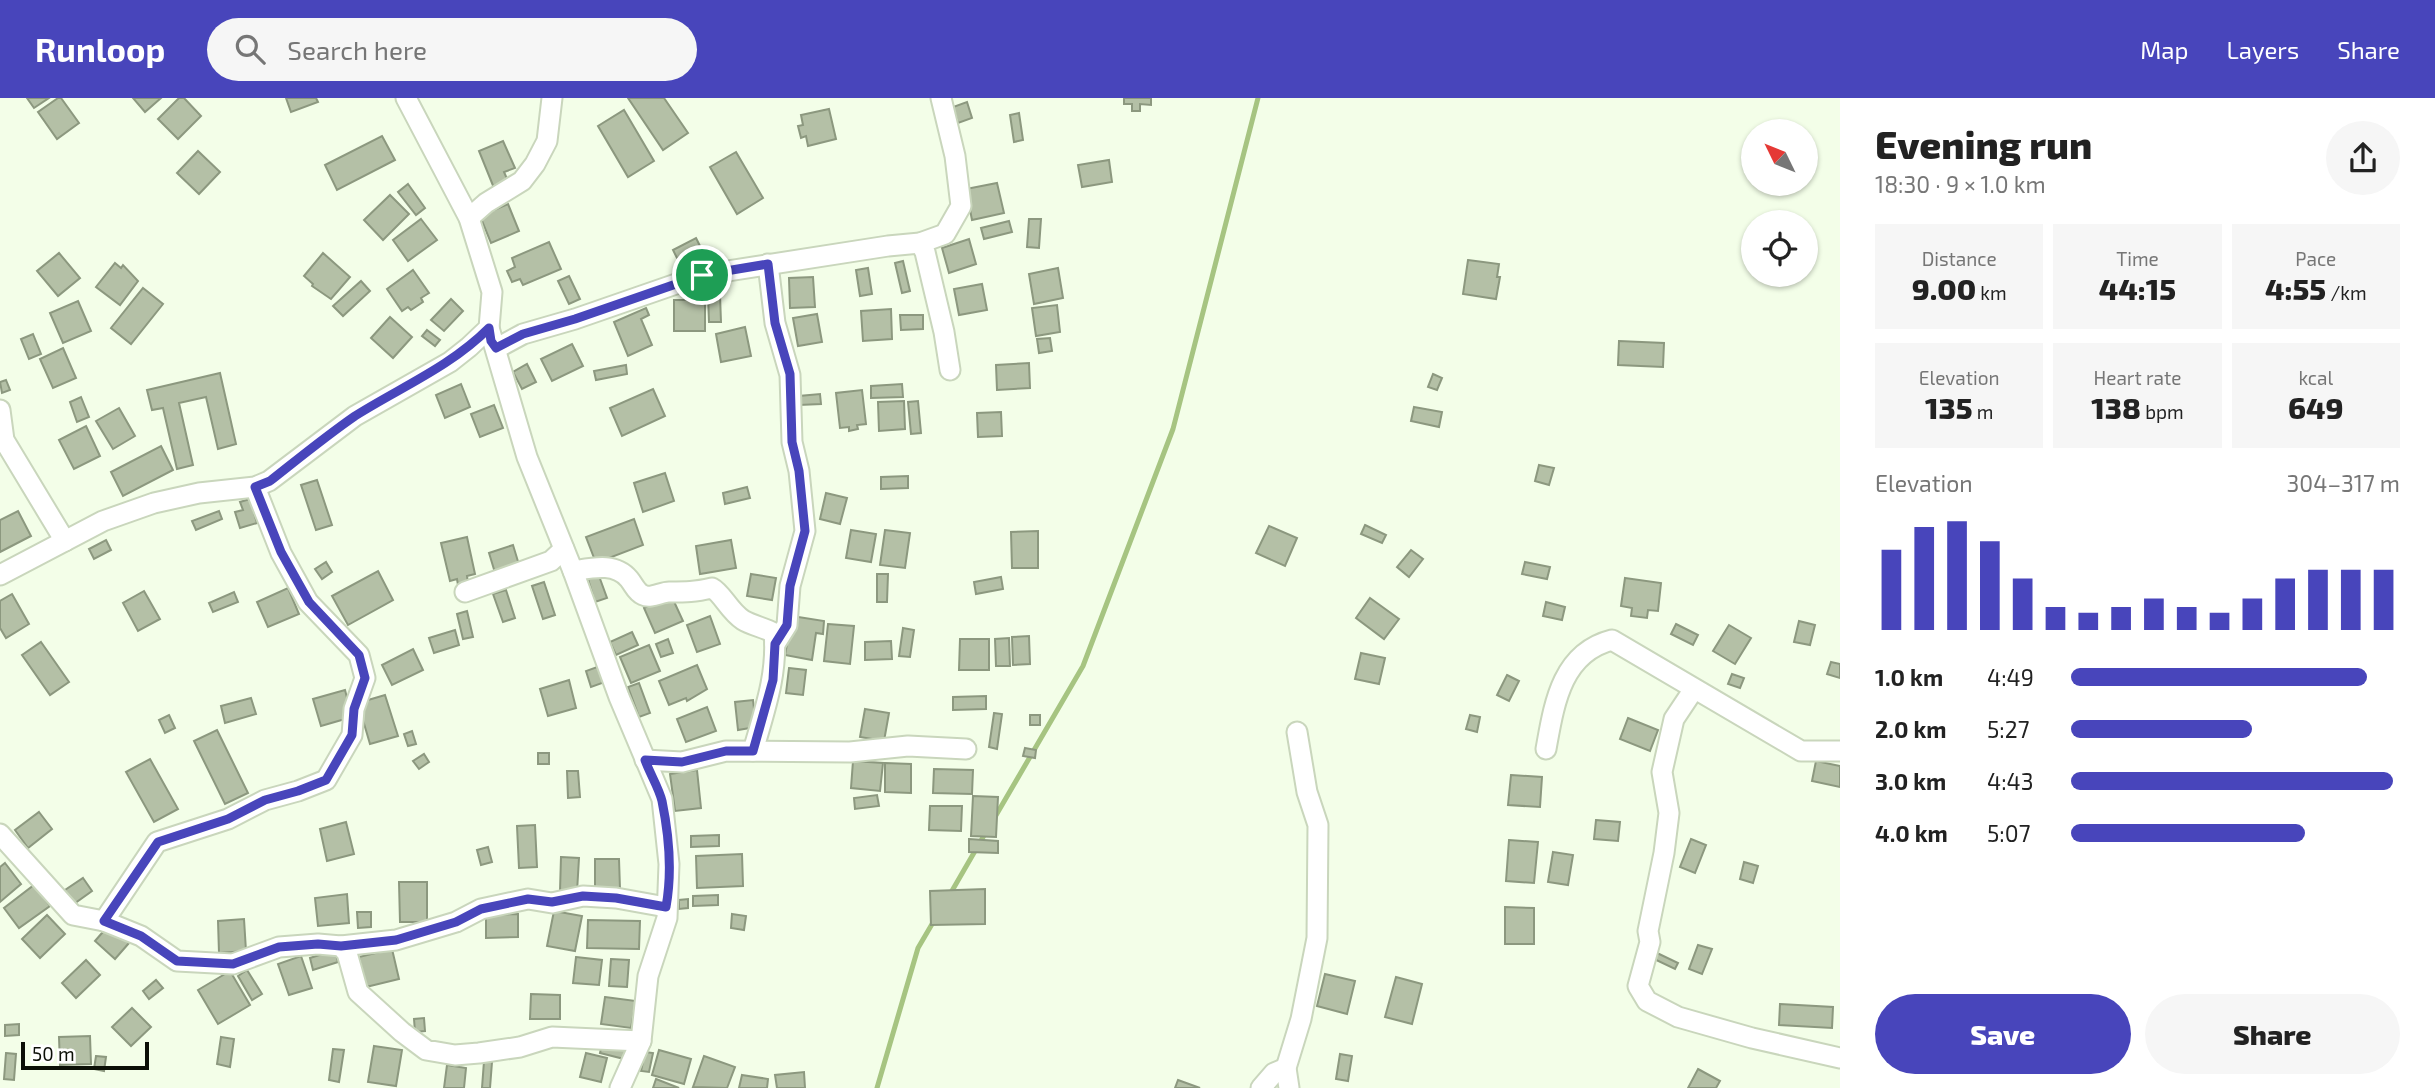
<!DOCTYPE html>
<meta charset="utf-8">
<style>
:root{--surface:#fff;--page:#f6f6f6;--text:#222;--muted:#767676;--accent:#4845bb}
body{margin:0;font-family:"Exo 2",sans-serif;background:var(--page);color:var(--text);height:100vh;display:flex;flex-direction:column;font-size:26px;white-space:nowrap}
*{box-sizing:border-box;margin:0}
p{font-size:23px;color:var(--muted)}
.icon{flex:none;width:38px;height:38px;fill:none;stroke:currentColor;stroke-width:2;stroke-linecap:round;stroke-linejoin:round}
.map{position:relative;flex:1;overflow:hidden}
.panel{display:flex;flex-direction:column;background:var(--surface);width:595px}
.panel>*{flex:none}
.needle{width:46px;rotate:313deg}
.buttons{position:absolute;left:1741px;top:21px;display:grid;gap:14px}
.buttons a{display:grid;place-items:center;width:77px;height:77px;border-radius:50%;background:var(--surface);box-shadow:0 2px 5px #0004;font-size:35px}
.scale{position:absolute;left:21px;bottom:18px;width:128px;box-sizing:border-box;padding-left:7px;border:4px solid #0b0f06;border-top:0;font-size:19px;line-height:24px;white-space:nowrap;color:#0b0f06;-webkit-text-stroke:5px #fff;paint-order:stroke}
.pin{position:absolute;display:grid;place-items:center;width:60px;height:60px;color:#fff;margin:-30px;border:4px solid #fff;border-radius:50%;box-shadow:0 2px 7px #0007}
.round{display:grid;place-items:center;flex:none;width:74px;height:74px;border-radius:37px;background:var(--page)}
.headline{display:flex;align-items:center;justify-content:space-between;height:119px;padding:0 35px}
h1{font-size:38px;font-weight:800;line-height:52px}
.figures{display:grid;grid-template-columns:repeat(3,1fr);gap:10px;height:119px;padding:7px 35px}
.figures div{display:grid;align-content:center;border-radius:0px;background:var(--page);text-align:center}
.figures b{font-size:30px;font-weight:800}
.figures small{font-size:19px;font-weight:400}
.figures p{font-size:19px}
.chart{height:196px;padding:14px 35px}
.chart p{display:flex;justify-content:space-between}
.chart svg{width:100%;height:126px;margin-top:7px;stroke:var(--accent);stroke-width:6}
.primary-button{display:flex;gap:14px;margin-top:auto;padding:14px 35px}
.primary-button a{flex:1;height:80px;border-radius:42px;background:var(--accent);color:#fff;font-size:28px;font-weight:800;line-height:80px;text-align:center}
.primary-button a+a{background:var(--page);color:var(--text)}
ul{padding:0 35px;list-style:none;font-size:23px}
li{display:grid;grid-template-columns:112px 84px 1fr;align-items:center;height:52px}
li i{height:18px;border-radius:9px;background:var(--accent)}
header{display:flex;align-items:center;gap:42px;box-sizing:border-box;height:98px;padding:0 35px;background:var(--accent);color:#fff}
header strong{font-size:33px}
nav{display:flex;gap:38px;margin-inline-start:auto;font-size:24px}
.search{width:490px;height:63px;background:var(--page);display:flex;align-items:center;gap:18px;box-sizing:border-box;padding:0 24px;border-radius:38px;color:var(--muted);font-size:26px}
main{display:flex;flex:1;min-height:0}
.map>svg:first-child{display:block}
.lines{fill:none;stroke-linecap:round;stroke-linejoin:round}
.stream{stroke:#a6c481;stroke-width:5}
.building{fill:#b4c0a6;stroke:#8c987f;stroke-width:2}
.street-casing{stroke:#c9d6bc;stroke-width:23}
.street{stroke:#fff;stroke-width:19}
.route-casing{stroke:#fff;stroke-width:14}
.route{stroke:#4845bb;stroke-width:9}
</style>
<header>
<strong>Runloop</strong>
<div class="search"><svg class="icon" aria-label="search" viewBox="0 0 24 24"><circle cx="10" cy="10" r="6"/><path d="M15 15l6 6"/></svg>Search here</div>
<nav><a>Map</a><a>Layers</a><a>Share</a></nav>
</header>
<main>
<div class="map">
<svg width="1840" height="990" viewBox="0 0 1840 990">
<rect width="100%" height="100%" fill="#f3fee8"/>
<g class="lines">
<g class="stream">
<path d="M995 719 1083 568 1173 331 1258 0"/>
<path d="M949 798 986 734"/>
<path d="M877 990 918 850 935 821"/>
</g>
</g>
<g class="building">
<path d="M27 0H49L34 10Z"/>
<path d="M58 0H61L79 25 57 41 38 14Z"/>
<path d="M133 0H161L145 14Z"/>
<path d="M179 0H184L201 18 178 41 158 21Z"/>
<path d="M286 0H316L318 4 291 14Z"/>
<path d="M628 0H664L688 35 663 52Z"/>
<path d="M1124 0H1151V7L1140 6V13H1132V6H1124Z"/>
<path d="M967 4 972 20 958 25 953 9Z"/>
<path d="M829 11 836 41 808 48 806 38 801 40 798 28 803 27 801 17Z"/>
<path d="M624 12 654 63 628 79 598 28Z"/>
<path d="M1019 15 1023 42 1014 44 1010 17Z"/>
<path d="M382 38 395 62 337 92 325 67Z"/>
<path d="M503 43 515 70 504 74 508 83 494 90 479 53Z"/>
<path d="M198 53 220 74 199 96 177 75Z"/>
<path d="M736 54 763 100 737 116 710 69Z"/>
<path d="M1109 62 1112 84 1082 89 1078 67Z"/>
<path d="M997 85 1004 115 972 122 966 91Z"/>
<path d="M408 86 425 110 416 117 398 94Z"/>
<path d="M390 97 409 116 383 142 364 122Z"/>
<path d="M508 106 519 133 491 145 480 118Z"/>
<path d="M421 121 437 142 408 163 393 142Z"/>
<path d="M1029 121H1041L1039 150 1027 149Z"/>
<path d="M1009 123 1012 134 984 141 981 130Z"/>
<path d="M696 140 709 166 686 178 673 152Z"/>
<path d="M969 141 976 166 949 175 942 150Z"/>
<path d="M549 144 561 171 523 187 520 181 512 184 507 173 515 169 512 160Z"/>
<path d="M59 155 80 180 58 198 37 173Z"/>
<path d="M323 155 350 179 331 201 312 188 313 186 304 178Z"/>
<path d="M1468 162 1499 166 1497 179H1500L1496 201 1463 196Z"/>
<path d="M903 163 910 193 902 195 895 165Z"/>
<path d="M115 165 121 170 123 167 138 183 120 207 96 189Z"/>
<path d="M868 170 872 196 860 198 856 172Z"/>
<path d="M1058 170 1063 200 1034 206 1029 176Z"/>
<path d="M413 172 429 195 421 200 423 204 411 212 408 209 402 213 387 191Z"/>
<path d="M569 178 580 201 569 206 558 183Z"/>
<path d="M813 179 815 209 790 210 789 180Z"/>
<path d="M361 183 370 193 343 218 333 208Z"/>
<path d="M982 186 987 212 959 217 954 191Z"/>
<path d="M143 190 163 206 131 246 111 230Z"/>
<path d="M708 197H720L721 224H709Z"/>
<path d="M451 201 463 213 444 233 431 222Z"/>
<rect x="674" y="202" width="31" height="31"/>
<path d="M78 203 91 233 63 245 50 215Z"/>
<path d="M1057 207 1060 234 1036 238 1032 210Z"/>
<path d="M646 210 649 217 641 221 652 247 628 258 614 224Z"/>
<path d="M891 211 892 241 863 243 861 213Z"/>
<path d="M817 216 822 244 798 248 793 220Z"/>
<path d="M900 217H923V231L901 232Z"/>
<path d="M390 219 412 239 393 260 371 240Z"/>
<path d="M745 229 751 258 721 264 716 236Z"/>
<path d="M427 232 440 242 435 248 422 238Z"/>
<path d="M33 236 41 256 29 261 21 241Z"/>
<path d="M1050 240 1052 253 1039 255 1037 241Z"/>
<path d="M1619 243 1664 245 1663 269 1618 267Z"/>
<path d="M572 246 583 268 552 283 541 261Z"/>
<path d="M63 250 76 280 53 290 40 261Z"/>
<path d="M1029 265 1030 290 997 292 996 267Z"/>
<path d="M527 266 536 284 522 291 513 274Z"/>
<path d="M626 267 627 276 596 282 594 273Z"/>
<path d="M220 275 236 346 218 351 206 299 179 305 193 367 177 371 163 310 152 312 147 292Z"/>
<path d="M1433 276 1442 280 1437 292 1428 289Z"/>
<path d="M6 282 10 292 2 295 0 284Z"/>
<path d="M461 286 470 309 445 320 436 297Z"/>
<path d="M902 286 903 299 871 300V288Z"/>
<path d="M653 291 665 318 622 338 610 310Z"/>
<path d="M862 292 866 326 857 327 858 331 849 333V329L840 330 836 295Z"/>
<path d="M820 296 821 306 799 307V298Z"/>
<path d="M81 299 89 319 77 324 70 304Z"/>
<path d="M904 303 905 331 879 333 878 304Z"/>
<path d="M918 303 921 335 911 336 908 304Z"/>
<path d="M494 307 503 330 480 339 471 316Z"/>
<path d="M1414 309 1442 314 1439 329 1411 323Z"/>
<path d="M119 310 135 338 113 351 96 323Z"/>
<path d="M1001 314 1002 338 978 339 977 315Z"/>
<path d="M86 328 100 358 74 371 59 342Z"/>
<path d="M161 348 173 372 123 398 111 374Z"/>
<path d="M1539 367 1554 370 1549 387 1535 383Z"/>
<path d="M665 375 674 403 643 414 634 385Z"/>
<path d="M908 378V390L881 391V379Z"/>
<path d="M317 382 332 427 316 432 301 387Z"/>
<path d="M747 389 750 400 725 406 723 395Z"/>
<path d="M826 395 847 400 840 426 820 421Z"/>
<path d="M250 401 257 425 240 430 235 414 243 412 240 404Z"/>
<path d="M18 413 31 438 0 454V422Z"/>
<path d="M219 413 222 421 196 432 192 423Z"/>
<path d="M634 421 643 447 596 465 586 439Z"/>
<path d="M1365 427 1386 437 1382 445 1361 436Z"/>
<path d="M1269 428 1297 440 1285 468 1256 455Z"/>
<path d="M851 432 876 436 871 464 846 460Z"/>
<path d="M885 432 910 435 905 470 880 467Z"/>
<path d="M1038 433V470H1012L1011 434Z"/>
<path d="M467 439 475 476 467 478 468 485 458 487 457 481 450 483 441 445Z"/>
<path d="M106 442 111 452 94 461 89 451Z"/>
<path d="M731 442 736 470 700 476 696 448Z"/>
<path d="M513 447 520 470 496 478 489 455Z"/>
<path d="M1411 452 1423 461 1409 479 1397 469Z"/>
<path d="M326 464 332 474 322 481 315 471Z"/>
<path d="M1525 464 1550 469 1547 481 1522 476Z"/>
<path d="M378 473 393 502 348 527 332 498Z"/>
<path d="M751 476 776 480 772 502 747 498Z"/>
<path d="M877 476H888L887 504H877Z"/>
<path d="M599 478 607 500 595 504 588 481Z"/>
<path d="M1001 479 1003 491 976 496 974 484Z"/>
<path d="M1625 480 1661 485 1658 513 1648 512 1647 520 1631 518 1632 510 1621 508Z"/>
<path d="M544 484 555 517 543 521 532 488Z"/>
<path d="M288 490 299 516 268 529 257 504Z"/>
<path d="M506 492 515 520 503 524 493 496Z"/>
<path d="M144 493 160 521 138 533 123 505Z"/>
<path d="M234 494 238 504 213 514 209 505Z"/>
<path d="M12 496 29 526 6 540 0 530V503Z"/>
<path d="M671 497 683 523 655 535 644 510Z"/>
<path d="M1370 500 1399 521 1384 541 1356 520Z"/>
<path d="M1546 504 1565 509 1562 522 1543 518Z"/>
<path d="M467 513 473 539 463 541 457 516Z"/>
<path d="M710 518 720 546 697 554 687 527Z"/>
<path d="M792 518 824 523 823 536 816 535 812 562 785 557Z"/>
<path d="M1799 523 1815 527 1810 547 1794 544Z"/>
<path d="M828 526 854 528 850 566 824 563Z"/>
<path d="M1676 526 1698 537 1693 547 1671 536Z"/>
<path d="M1729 527 1751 540 1735 566 1713 553Z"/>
<path d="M903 530 914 532 910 559 899 558Z"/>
<path d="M455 532 459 547 434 555 429 540Z"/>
<path d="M632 534 638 547 616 557 610 544Z"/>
<path d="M1029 538 1030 566 1013 567 1012 539Z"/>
<path d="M1009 540 1010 568H996L995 541Z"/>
<path d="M668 541 673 555 661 559 656 546Z"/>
<path d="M960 541H989V572H959Z"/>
<path d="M891 543 892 561 865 562V544Z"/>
<path d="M41 544 69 584 50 597 22 557Z"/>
<path d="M649 547 660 573 631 585 620 559Z"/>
<path d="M413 551 423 572 392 587 382 567Z"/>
<path d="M1361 555 1385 560 1379 586 1355 581Z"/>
<path d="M1831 564 1840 566V580L1827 576Z"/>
<path d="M697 567 707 591 687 603 686 600 669 607 659 583Z"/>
<path d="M600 568 605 584 591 589 586 573Z"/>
<path d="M789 570 806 572 803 597 786 595Z"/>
<path d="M1732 576 1744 580 1740 590 1728 586Z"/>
<path d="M1507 577 1519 583 1509 603 1497 597Z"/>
<path d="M569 582 576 610 548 618 540 591Z"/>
<path d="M639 585 650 615 639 619 628 589Z"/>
<path d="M345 592 352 619 321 628 313 601Z"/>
<path d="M385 597 398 638 370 646 358 605Z"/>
<path d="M986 598V611L953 612V599Z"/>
<path d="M251 600 256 616 225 625 221 608Z"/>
<path d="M753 602 756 629 738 632 735 604Z"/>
<path d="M707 609 716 633 686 644 677 621Z"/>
<path d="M865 611 889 615 884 643 860 639Z"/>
<path d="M994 615 1002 616 997 651 989 649Z"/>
<path d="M169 617 175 630 165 635 159 622Z"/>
<rect x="1030" y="617" width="10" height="10"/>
<path d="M1470 617 1480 619 1477 634 1466 631Z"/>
<path d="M1628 620 1658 632 1650 653 1620 641Z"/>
<path d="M217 632 248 695 225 706 194 643Z"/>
<path d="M412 633 416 646 408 648 404 636Z"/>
<path d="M1025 650 1036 652 1035 660 1023 658Z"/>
<rect x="538" y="655" width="11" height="11"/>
<path d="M424 656 429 664 419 671 413 663Z"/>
<path d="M150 661 178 711 154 724 126 674Z"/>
<path d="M853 663 883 665 880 693 851 690Z"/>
<path d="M1816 663 1840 668V689L1812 683Z"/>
<path d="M885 665 911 666V695L885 694Z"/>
<path d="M934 671 973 672 972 696 933 695Z"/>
<path d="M697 672 701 710 675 713 670 676Z"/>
<path d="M567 673H578L580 699 568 700Z"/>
<path d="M1511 677 1542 679 1540 709 1508 707Z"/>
<path d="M877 697 879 708 855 711 854 700Z"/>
<path d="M973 698 998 699 996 739 971 738Z"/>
<path d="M930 708H962L961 733 929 732Z"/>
<path d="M39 714 52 731 28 750 15 732Z"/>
<path d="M1596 722 1620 724 1618 743 1594 741Z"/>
<path d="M346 724 354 756 327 763 320 731Z"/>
<path d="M535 727 537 769 519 770 517 728Z"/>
<path d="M719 737V748L691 749V738Z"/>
<path d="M969 741 998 743V755L969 754Z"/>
<path d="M1691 741 1706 747 1695 775 1680 769Z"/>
<path d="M1509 742 1538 744 1534 785 1506 783Z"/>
<path d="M488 749 492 764 481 767 477 752Z"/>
<path d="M1553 754 1573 757 1568 787 1548 784Z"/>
<path d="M742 756 743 788 697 790 696 758Z"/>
<path d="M561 759 579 760 577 794 560 793Z"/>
<path d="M595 761H619L620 791 595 792Z"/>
<path d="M1744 764 1758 768 1753 785 1740 781Z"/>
<path d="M5 765 21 786 0 804V769Z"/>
<path d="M83 780 92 793 71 808 62 794Z"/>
<path d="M399 784H427V824H400Z"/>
<path d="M34 787 50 808 19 830 4 810Z"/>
<path d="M985 791V826L931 827 930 793Z"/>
<path d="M347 796 349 825 318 828 315 800Z"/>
<path d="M718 797V807L693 808V798Z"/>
<path d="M688 801V810L679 811V802Z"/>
<path d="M1505 809 1534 810V846H1505Z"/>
<path d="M554 813 582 818 575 853 547 848Z"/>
<path d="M357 814H371V829L358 830Z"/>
<path d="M518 816V839L486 840V817Z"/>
<path d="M732 816 746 818 744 832 731 830Z"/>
<path d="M47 817 65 836 40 860 22 841Z"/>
<path d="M244 821 246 853 219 855 218 823Z"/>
<path d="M588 822 640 823 639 851 587 850Z"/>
<path d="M109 827 129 845 115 861 95 843Z"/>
<path d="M1698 847 1712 851 1702 876 1689 871Z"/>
<path d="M392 851 399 881 366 889 359 859Z"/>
<path d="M335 852 338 864 313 872 310 860Z"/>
<path d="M1655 854 1678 865 1675 871 1652 860Z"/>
<path d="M301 858 312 890 289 897 278 866Z"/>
<path d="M576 859 602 862 599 887 573 885Z"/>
<path d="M611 861 629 862 627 889 609 888Z"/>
<path d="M86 862 100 877 76 900 62 885Z"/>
<path d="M247 872 262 896 252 902 238 878Z"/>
<path d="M230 873 250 907 218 926 198 892Z"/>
<path d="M1325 876 1355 883 1347 916 1317 908Z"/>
<path d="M1396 879 1422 886 1412 926 1385 919Z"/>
<path d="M156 882 163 890 149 901 143 893Z"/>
<path d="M531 896 560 897V921H530Z"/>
<path d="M605 899 636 903 631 930 601 926Z"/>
<path d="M1780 906 1833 909 1832 930 1779 927Z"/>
<path d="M132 910 151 929 131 948 112 929Z"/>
<path d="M424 920 425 933 415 934 414 921Z"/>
<path d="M19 926V937L5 938V927Z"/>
<path d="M90 938 91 966 60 967 59 939Z"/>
<path d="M221 939 234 941 230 969 217 966Z"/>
<path d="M603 942 628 946 624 961 600 955Z"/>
<path d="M374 948 402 952 396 988 368 984Z"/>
<path d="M333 951 344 952 339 984 329 982Z"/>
<path d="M659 952 691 961 684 986 652 977Z"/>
<path d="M645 954 653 955 649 974 641 973Z"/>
<path d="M6 955 16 956 14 982 4 981Z"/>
<path d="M586 955 607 960 601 984 580 979Z"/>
<path d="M1340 956 1352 958 1348 983 1336 981Z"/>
<path d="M96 958 106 959 104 973 94 971Z"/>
<path d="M704 958 735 969 727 990 693 989Z"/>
<path d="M484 963 492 964 490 990H482Z"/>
<path d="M447 967 466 970 464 990H444Z"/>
<path d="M1698 971 1720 983 1716 990H1688Z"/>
<path d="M804 974 805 990H777L775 977Z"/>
<path d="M742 977 768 981 767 990H739Z"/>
<path d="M656 981 679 990H653Z"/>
<path d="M1178 982 1200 990H1175Z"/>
</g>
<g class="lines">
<g class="street-casing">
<g id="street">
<path d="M469 120 486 105 522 83 535 66 547 43 552 0"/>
<path d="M920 145 925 154 944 234 950 272"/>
<path d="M768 166 775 225 790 277 792 344 799 373 805 433 790 488 787 527 775 546"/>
<path d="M489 230 527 359 573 473 619 599 662 701 669 766 667 820 648 878 641 943 620 990"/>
<path d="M497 250 523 236 575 221 702 177 888 148 920 145 945 136 961 108 955 58 941 0"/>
<path d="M0 312 4 342 65 443"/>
<path d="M573 473C592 470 615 464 629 481 634 487 636 494 643 497 651 501 661 494 669 494 687 494 694 494 712 490 722 495 729 513 743 522 751 527 765 530 774 535 778 576 764 614 753 653"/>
<path d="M0 477 103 423 154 405 199 395 255 389 269 383 355 318 450 264 469 249 489 230 492 194 469 120 406 0"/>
<path d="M465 494 551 463 564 451"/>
<path d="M1694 591 1674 621 1662 674 1669 715 1664 755 1648 833 1650 844 1638 888 1647 903 1678 919 1752 940 1840 960"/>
<path d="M1546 651C1554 607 1561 555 1612 542L1801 653H1840"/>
<path d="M645 662 682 664 726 653 850 654 908 648 966 651"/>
<path d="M0 736 73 817 104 823 141 838 177 863 233 866 279 849 318 846 341 848 347 855 358 894 402 934 426 952 455 957 479 955 520 949 552 939 641 943"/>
<path d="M104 823 157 744 228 721 265 702 298 693 326 682 352 637 354 611 365 580 359 557 308 504 281 455 255 389"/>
<path d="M341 848 396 842 456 824 481 811 528 801 552 805 583 798 616 800 666 809"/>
<path d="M1261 990 1274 975 1286 970"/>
<path d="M1289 990 1286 970 1301 921 1317 840 1318 727 1307 694 1297 634"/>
</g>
</g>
<use href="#street" class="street"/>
</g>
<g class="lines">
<g class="route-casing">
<path id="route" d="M768 166 775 225 790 276 792 344 799 373 805 433 790 488 787 527 775 546 773 582 753 653H726L682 664 645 662C650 676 659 690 662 703 669 737 672 776 666 809L616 800 583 798 552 804 528 801 481 811 456 824 396 842 341 848 318 846 279 849 233 866 177 863 141 838 104 823 158 744 228 721 265 702 298 693 326 682 352 637 354 611 365 580 359 557 309 504 281 454 255 389 270 383C298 361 326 338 355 318 401 289 450 269 489 230L491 243 496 250 523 236 575 221 702 177Z"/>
</g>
<use href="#route" class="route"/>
</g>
</svg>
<div class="buttons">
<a><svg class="needle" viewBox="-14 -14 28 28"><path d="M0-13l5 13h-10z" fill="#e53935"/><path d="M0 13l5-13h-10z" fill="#767676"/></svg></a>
<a><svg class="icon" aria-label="locate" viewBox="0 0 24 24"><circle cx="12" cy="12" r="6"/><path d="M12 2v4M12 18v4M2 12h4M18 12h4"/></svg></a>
</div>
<div class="scale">50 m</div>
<div class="pin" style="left:702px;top:177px;background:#1e9e55"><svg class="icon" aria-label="arrive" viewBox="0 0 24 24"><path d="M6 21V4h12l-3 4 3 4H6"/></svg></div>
</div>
<section class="panel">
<div class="headline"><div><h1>Evening run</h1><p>18:30 · 9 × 1.0 km</p></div><a class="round"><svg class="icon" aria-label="share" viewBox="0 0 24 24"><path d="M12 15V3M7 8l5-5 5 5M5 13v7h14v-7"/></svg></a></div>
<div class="figures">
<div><p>Distance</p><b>9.00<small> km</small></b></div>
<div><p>Time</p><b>44:15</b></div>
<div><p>Pace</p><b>4:55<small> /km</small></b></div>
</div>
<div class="figures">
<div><p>Elevation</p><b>135<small> m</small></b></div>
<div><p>Heart rate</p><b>138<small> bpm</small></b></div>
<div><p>kcal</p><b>649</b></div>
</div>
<div class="chart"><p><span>Elevation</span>304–317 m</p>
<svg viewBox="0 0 160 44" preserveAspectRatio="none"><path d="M5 44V16M15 44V8M25 44V6M35 44V13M45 44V26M55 44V36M65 44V38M75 44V36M85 44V33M95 44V36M105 44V38M115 44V33M125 44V26M135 44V23M145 44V23M155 44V23"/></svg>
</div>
<ul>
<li><b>1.0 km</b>4:49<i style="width:90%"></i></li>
<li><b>2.0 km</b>5:27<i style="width:55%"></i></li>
<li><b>3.0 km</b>4:43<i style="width:98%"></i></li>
<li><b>4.0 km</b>5:07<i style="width:71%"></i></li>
</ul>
<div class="primary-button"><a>Save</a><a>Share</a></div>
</section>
</main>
